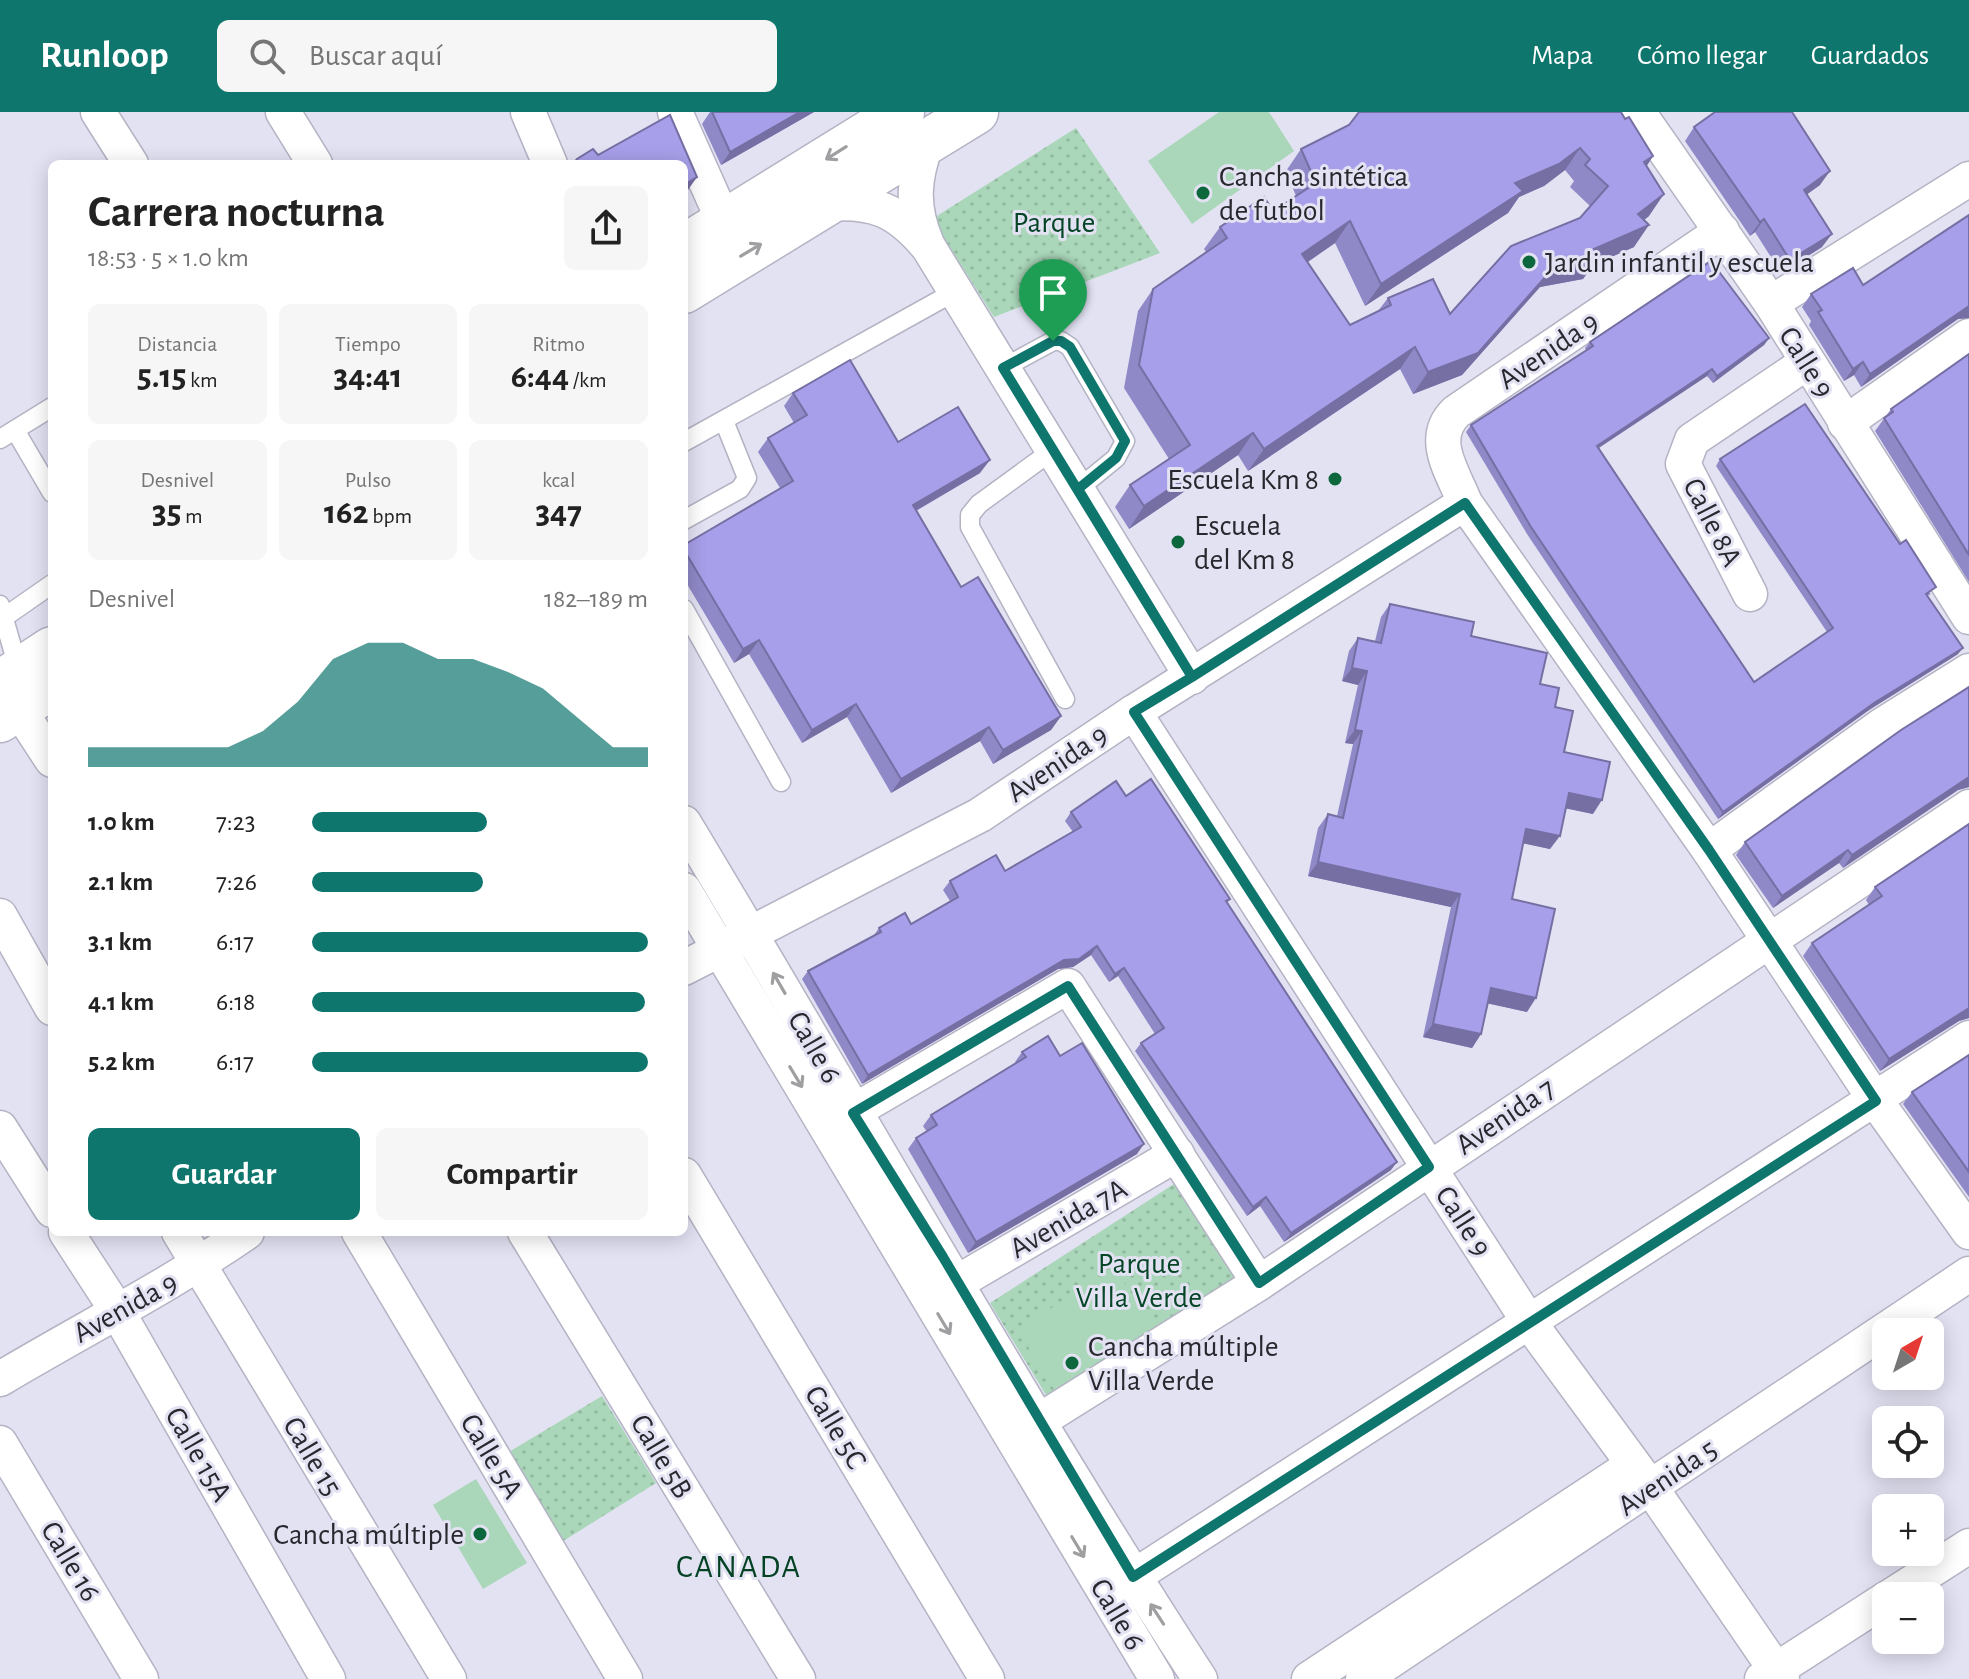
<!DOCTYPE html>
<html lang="es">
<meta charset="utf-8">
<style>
:root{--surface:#fff;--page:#f6f6f6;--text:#222;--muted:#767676;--accent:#0f766e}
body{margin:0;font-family:"Alegreya Sans",sans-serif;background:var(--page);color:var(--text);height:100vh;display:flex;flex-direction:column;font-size:30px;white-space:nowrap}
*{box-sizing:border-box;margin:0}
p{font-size:26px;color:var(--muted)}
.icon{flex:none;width:44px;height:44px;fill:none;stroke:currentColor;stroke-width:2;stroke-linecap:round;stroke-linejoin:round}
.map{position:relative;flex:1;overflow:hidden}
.sheet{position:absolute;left:48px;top:48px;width:640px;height:1076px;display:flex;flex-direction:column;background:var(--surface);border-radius:12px;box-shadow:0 4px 20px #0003}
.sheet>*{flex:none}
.needle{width:52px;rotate:39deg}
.buttons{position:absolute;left:1872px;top:1206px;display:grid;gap:16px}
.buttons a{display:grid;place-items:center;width:72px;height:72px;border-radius:12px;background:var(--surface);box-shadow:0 4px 20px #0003;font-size:40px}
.pin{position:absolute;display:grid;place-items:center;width:68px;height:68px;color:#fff;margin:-82px -34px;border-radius:50% 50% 50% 0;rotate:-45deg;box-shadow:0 0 8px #0007}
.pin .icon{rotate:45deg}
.round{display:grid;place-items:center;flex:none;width:84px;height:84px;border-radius:12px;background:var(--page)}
.summary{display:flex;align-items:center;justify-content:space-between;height:136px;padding:0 40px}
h1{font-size:44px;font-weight:600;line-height:60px}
.stats{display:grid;grid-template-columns:repeat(3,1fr);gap:12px;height:136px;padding:8px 40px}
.stats div{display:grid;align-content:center;border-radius:12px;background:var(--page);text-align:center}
.stats b{font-size:34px;font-weight:600}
.stats small{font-size:22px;font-weight:400}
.stats p{font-size:22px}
.chart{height:224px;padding:16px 40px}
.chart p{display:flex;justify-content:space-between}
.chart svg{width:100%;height:144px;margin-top:8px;fill:var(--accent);opacity:.7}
.action{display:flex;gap:16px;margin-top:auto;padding:16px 40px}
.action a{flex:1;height:92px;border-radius:12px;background:var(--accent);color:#fff;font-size:32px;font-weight:600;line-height:92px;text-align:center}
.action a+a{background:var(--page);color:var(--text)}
ul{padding:0 40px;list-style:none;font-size:26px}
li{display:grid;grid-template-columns:128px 96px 1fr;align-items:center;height:60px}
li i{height:20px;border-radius:10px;background:var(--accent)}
header{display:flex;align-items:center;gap:48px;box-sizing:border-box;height:112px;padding:0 40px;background:var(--accent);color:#fff}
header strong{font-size:38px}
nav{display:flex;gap:44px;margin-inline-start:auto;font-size:28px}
.search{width:560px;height:72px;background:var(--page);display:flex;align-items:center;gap:20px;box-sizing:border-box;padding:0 28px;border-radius:12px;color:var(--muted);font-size:30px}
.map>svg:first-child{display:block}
.park{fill:url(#park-dots)}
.garden{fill:#aad7b9}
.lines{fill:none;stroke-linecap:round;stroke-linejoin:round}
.service-casing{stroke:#b4b3c4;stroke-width:21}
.minor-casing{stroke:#b4b3c4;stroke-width:37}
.trunk-casing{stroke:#b4b3c4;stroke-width:47}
.service{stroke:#fff;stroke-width:18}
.minor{stroke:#fff;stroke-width:34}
.trunk{stroke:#fff;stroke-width:44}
.wall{fill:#9089c8;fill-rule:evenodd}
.shaded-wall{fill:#756fa3}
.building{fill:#a79fe9;stroke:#756fa3;stroke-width:2;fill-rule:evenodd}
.oneway{stroke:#9f9ea1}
.route-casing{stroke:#fff;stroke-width:16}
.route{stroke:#0f766e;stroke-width:10}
.poi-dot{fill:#0c683c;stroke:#e3e2f3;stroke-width:3}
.labels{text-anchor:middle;stroke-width:6;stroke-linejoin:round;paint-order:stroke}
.poi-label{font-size:30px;fill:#29282f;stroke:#e3e2f3;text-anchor:start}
.park-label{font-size:30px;fill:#064526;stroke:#e3e2f3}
.street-label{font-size:30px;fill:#29282f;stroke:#e3e2f3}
.neighbourhood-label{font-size:32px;letter-spacing:2px;fill:#044224;stroke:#e3e2f3}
</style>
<header>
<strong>Runloop</strong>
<div class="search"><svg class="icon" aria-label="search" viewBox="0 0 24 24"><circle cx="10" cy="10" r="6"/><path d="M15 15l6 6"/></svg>Buscar aquí</div>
<nav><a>Mapa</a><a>Cómo llegar</a><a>Guardados</a></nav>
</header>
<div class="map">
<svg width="1969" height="1567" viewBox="0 0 1969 1567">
<defs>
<pattern id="park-dots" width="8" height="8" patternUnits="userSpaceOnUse" patternTransform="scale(2)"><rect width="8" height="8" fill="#aad7b9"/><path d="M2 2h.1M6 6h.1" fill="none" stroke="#92b99f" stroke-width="1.8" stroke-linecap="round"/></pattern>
</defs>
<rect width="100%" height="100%" fill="#e3e2f3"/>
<g class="park">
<path d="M1076 16 1160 141 994 205 932 107Z"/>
<path d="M1177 1070 1243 1176 1054 1296 990 1191Z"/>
<path d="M602 1284 656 1371 560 1431 507 1341Z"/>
</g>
<g class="garden">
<path d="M1219 0H1269L1294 39 1192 112 1148 49Z"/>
<path d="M1114 1155 1155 1217 1058 1284 1018 1218Z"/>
<path d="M476 1367 527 1451 483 1477 433 1393Z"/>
</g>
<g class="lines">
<g class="service-casing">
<g id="service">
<path d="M1003 256 1053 229H1061L1070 235 1125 329 1116 346 1078 377"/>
<path d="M15 318 52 381"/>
<path d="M0 327 52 295"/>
<path d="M684 330 956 179"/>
<path d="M1053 338 979 392 970 403V415L1065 587"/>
<path d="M684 408 740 377 747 366 724 309"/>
<path d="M0 493 19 559"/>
<path d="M684 497 781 670"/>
<path d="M6 504 52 472"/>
</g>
</g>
<g class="minor-casing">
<g id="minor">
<path d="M98 0 131 52"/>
<path d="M283 0 315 52"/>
<path d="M528 0 550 52"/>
<path d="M675 0 724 110"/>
<path d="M1638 0 1771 191 1969 505"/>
<path d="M825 92C874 88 898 98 929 136L1192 565"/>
<path d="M1722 119 1456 300C1428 327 1453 360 1465 391L1709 738 1876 989 1969 1120"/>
<path d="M927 132C911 95 913 67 927 30"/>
<path d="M1771 191 1969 67"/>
<path d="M1845 311 1969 224"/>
<path d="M1750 482 1683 352 1692 328 1806 251"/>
<path d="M18 596 52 648"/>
<path d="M1134 600 1529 1210 1651 1376 1782 1567"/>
<path d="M684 711C856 996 1018 1288 1200 1567"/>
<path d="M1709 738 1881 614 1969 559"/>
<path d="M684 778 1157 1567"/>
<path d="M0 804 52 896"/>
<path d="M684 856 980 703 1134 600 1465 391"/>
<path d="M832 1012 1068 874 1259 1171"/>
<path d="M0 1016 52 1098"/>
<path d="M684 1063 987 1567"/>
<path d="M66 1120 116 1197 328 1567"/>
<path d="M179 1120 449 1567"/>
<path d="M359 1120 625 1567"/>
<path d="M525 1120 798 1567"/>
<path d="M958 1170 1177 1042"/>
<path d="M0 1267C82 1218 169 1174 247 1120"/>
<path d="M1039 1309 1259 1171 1969 695"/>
<path d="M0 1331 141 1567"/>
<path d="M1133 1465 1969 926"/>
<path d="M1891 1484 1969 1434"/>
<path d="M1309 1567 1633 1353"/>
<path d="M1363 1567 1969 1162"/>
<path d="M1762 1567 1886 1487"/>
</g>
</g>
<g class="trunk-casing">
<g id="trunk">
<path d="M684 135 902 0"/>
<path d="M684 179 976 0"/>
<path d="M0 571 52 537"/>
<path d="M0 608 52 575"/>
</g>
</g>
<use href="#service" class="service"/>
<use href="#minor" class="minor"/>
<use href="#trunk" class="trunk"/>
</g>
<g class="wall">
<path d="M710 0H814L721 53 702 12Z"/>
<path d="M1349 13 1653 44 1646 55 1649 104 1644 108 1634 135 1593 153 1583 167 1540 175 1462 263 1413 282 1400 257 1248 359 1238 343 1129 417 1115 395 1130 373 1169 347 1124 276 1138 199 1153 177 1206 140 1204 137 1220 115 1273 99 1296 84 1286 59 1301 37ZM1565 58 1574 69 1570 75 1590 94 1580 106 1450 202 1388 186 1378 199 1350 213 1308 150 1335 131 1365 194 1508 101 1519 85 1544 74Z"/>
<path d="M1694 15 1820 73 1807 82 1822 135 1781 161 1755 120 1750 124 1685 29Z"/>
<path d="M1969 103V206L1958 207 1861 275 1854 263 1844 269 1809 213 1811 209 1802 195 1811 182 1863 173Z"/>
<path d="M1769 226 1764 233 1713 271 1707 264 1599 336 1754 570 1827 520 1716 354 1720 347 1931 482 1927 484 1958 542 1869 598 1718 707 1527 422 1466 320 1471 313 1586 238 1585 236 1590 230Z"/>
<path d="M1969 242V470L1875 319 1891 297Z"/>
<path d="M793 281 898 330 980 361 916 399 961 475 1061 604 1051 618 993 652 980 629 891 681 847 605 802 631 749 542 734 551 684 467V433L780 376 758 340 768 326 794 311 784 294Z"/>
<path d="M1390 492 1471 524 1540 572 1555 595 1564 640 1593 702 1566 696 1550 737 1523 731 1512 787 1527 900 1488 891 1481 922 1472 936 1423 925 1451 795 1308 764 1318 716 1328 702 1337 704 1353 632 1345 631 1358 573 1342 569 1349 539 1358 526 1375 529 1381 505Z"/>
<path d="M1969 575V675L1958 678 1843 756 1839 751 1773 796 1736 743 1745 730Z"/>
<path d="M1126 684 1230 787 1227 791 1391 1058 1284 1130 1260 1094 1247 1104 1135 939 1141 931 1155 922 1118 864 1109 870 1091 843 1073 855 1058 857 862 972 802 867 808 859 874 823 879 816 911 812 950 789 943 778 950 769 1005 759 1073 720 1065 709 1071 700Z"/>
<path d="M1969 712V906L1959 909 1880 959 1803 844 1812 831 1869 793 1866 788 1875 775Z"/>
<path d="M1022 940 1060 944 1137 1042 968 1141 908 1037 916 1026 927 1020 923 1014 931 1003 1016 951 1015 950Z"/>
<path d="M1969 943V1085L1903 992 1912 980Z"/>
</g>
<g class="shaded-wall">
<path d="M800 0H814L721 53 730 40Z"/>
<path d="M1580 36 1565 58 1544 74 1519 85 1508 101 1365 194 1381 172 1515 71Z"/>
<path d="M1653 44 1638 67 1644 50Z"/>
<path d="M1830 59 1820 73 1795 91 1804 78Z"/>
<path d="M697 65 688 78 684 81V73Z"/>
<path d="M1664 82 1649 104 1622 125 1638 102Z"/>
<path d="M1764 107 1755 120 1750 124 1760 110Z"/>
<path d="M1350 109 1335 131 1287 164 1302 142Z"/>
<path d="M1649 113 1634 135 1593 153 1583 167 1540 175 1462 263 1413 282 1428 260 1556 153Z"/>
<path d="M1832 122 1822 135 1781 161 1790 148Z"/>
<path d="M1967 194H1969V206L1958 207 1861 275 1870 262Z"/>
<path d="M1769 226 1764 233 1713 271 1717 264Z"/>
<path d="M1415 235 1400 257 1248 359 1264 337Z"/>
<path d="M1863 250 1854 263 1844 269 1853 257Z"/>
<path d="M1712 257 1707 264 1592 340 1597 334Z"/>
<path d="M1253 321 1238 343 1129 417 1144 394Z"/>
<path d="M990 348 980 361 903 406 913 393Z"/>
<path d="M759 528 749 542 734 551 743 537Z"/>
<path d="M1963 536 1958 542 1869 598 1718 707 1723 700 1874 591Z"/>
<path d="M1352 556 1367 559 1358 573 1342 569Z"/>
<path d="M856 592 847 605 802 631 812 618Z"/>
<path d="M1061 604 1051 618 993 652 1003 638Z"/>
<path d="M989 615 980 629 891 681 901 667Z"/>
<path d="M1355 618 1362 619 1353 632 1345 631Z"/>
<path d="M1969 665V675L1958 678 1843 756 1852 743Z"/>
<path d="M1569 681 1602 688 1593 702 1559 695Z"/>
<path d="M1526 717 1560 724 1550 737 1517 730Z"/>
<path d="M1848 738 1839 751 1773 796 1782 784Z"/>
<path d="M1318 750 1460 782 1451 795 1308 764Z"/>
<path d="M1097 834 1091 843 1073 855 1058 857 862 972 868 963 1064 848Z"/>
<path d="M1124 856 1118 864 1109 870 1115 862Z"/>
<path d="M1491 876 1536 886 1527 900 1481 890Z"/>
<path d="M1969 896V906L1959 909 1880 959 1889 947Z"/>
<path d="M1433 912 1481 922 1472 936 1423 925Z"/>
<path d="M1144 1032 1137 1042 968 1141 976 1130Z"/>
<path d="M1397 1050 1391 1058 1284 1130 1291 1121Z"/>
<path d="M1266 1085 1260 1094 1247 1104 1253 1095Z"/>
</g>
<g class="building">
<path d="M712 0H800L730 40Z"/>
<path d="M1359 0H1621L1625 7 1629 5 1653 44 1644 50 1664 82 1638 102 1649 113 1594 137 1598 145 1556 153 1478 241 1428 260 1415 235 1264 337 1253 321 1144 394 1130 373 1190 333 1139 253 1153 177 1227 126 1220 115 1264 85 1273 99 1316 71 1301 37 1349 13ZM1580 36 1590 47 1585 53 1608 74 1580 106 1511 134 1450 202 1433 167 1388 186 1391 193 1350 213 1302 142 1350 109 1381 172 1523 79 1515 71 1559 52Z"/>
<path d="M1715 0H1792L1830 59 1804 78 1832 122 1790 148 1764 107 1760 110 1694 15Z"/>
<path d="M670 3 697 65 684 73V52H573L577 47 593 37 598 43Z"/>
<path d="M1969 103V194L1870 262 1863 250 1853 257 1818 200 1822 198 1811 182 1853 156 1863 173Z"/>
<path d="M1711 149 1769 226 1717 264 1712 257 1597 334 1754 570 1833 516 1720 347 1805 292 1900 432 1906 428 1936 475 1926 482 1963 536 1874 591 1723 700 1531 415 1471 313 1593 234 1590 230Z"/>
<path d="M1969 242V443L1884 306 1893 300 1891 297Z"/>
<path d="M850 248 898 330 958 295 990 348 913 393 961 475 978 465 1061 604 1003 638 989 615 901 667 856 592 812 618 759 528 743 537 684 438V433L793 369 768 326 807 303 793 281Z"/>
<path d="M1390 492 1474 510 1471 524 1547 541 1540 572 1559 576 1555 595 1573 599 1564 640 1610 650 1602 688 1569 681 1560 724 1526 717 1512 787 1555 797 1536 886 1491 876 1481 922 1433 912 1460 782 1318 750 1328 702 1343 706 1362 619 1355 618 1367 559 1352 556 1358 526 1381 531Z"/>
<path d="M1969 575V665L1852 743 1848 738 1782 784 1745 730 1901 618Z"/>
<path d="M1151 667 1230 787 1226 789 1397 1050 1291 1121 1266 1085 1253 1095 1141 931 1164 916 1124 856 1115 862 1097 834 1079 847 1064 848 868 963 808 859 881 820 879 816 905 801 911 812 958 785 950 769 996 743 1005 759 1081 715 1071 700 1116 669 1126 684Z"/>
<path d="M1969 712V896L1889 947 1812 831 1882 784 1875 775Z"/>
<path d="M1048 924 1060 944 1082 931 1144 1032 976 1130 916 1026 937 1013 931 1003 1026 945 1022 940Z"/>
<path d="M1969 943V1060L1912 980Z"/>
</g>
<defs><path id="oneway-shaft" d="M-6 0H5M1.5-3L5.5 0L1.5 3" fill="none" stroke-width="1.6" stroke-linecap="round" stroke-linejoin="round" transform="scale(2)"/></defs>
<g class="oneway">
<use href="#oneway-shaft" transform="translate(836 41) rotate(148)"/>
<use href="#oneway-shaft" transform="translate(751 138) rotate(-31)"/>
<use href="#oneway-shaft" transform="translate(779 871) rotate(-120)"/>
<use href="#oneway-shaft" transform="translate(796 965) rotate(59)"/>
<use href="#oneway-shaft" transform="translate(944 1212) rotate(59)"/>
<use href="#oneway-shaft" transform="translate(1078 1435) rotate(59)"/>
<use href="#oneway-shaft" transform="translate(1157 1502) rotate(-123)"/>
</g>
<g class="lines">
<g class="route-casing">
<path id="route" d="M1053 229H1061L1070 235 1125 329 1116 346 1078 377 1192 565 1134 600 1429 1055 1259 1171 1068 874 853 1001 943 1145 1133 1465 1876 989 1709 738 1465 391 1192 565 1003 256 1053 229"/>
</g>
<use href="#route" class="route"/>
</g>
<g class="poi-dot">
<circle cx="1203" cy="81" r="8"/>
<circle cx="1529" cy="150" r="8"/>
<circle cx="1335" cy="367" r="8"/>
<circle cx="1178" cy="430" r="8"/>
<circle cx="1072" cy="1251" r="8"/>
<circle cx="480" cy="1422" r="8"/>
</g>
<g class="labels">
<g class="poi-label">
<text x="1219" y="74">Cancha sintética<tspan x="1219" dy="34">de futbol</tspan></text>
<text x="1545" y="160">Jardin infantil y escuela</text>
<text x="1319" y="377" text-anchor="end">Escuela Km 8</text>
<text x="1194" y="423">Escuela<tspan x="1194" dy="34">del Km 8</tspan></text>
<text x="1088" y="1244">Cancha múltiple<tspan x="1088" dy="34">Villa Verde</tspan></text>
<text x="464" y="1432" text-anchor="end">Cancha múltiple</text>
</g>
<g class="park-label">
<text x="1054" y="120">Parque</text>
<text x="1139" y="1161">Parque<tspan x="1139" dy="34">Villa Verde</tspan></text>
</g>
<g class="street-label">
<text transform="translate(1548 238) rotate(-34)" y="10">Avenida 9</text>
<text transform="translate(1807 250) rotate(58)" y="10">Calle 9</text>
<text transform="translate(1713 410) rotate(63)" y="10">Calle 8A</text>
<text transform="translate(1057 651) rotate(-34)" y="10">Avenida 9</text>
<text transform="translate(815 935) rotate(60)" y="10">Calle 6</text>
<text transform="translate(1505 1004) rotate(-34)" y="10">Avenida 7</text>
<text transform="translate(1068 1106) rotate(-30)" y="10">Avenida 7A</text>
<text transform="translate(1464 1109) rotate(57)" y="10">Calle 9</text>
<text transform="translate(125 1195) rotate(-29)" y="10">Avenida 9</text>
<text transform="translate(836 1315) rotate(59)" y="10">Calle 5C</text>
<text transform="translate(199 1342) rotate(60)" y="10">Calle 15A</text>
<text transform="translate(313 1344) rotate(59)" y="10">Calle 15</text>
<text transform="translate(492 1344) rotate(59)" y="10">Calle 5A</text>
<text transform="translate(662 1344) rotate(59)" y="10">Calle 5B</text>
<text transform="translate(1667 1365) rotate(-34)" y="10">Avenida 5</text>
<text transform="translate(71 1449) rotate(59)" y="10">Calle 16</text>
<text transform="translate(1118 1502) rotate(59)" y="10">Calle 6</text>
</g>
<g class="neighbourhood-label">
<text x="739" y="1465">CANADA</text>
</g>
</g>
</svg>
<div class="buttons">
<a><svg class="needle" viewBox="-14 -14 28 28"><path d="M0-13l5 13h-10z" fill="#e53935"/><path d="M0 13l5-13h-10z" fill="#767676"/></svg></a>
<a><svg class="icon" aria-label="locate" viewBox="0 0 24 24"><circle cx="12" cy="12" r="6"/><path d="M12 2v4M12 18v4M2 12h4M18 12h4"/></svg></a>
<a>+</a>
<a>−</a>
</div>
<div class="pin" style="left:1053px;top:229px;background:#1e9e55"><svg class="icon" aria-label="arrive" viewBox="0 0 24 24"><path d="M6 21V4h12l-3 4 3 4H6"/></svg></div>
<section class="sheet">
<div class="summary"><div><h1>Carrera nocturna</h1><p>18:53 · 5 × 1.0 km</p></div><a class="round"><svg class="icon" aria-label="share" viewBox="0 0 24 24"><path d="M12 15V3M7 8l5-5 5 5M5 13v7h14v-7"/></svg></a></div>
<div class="stats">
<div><p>Distancia</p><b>5.15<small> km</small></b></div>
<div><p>Tiempo</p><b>34:41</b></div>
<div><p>Ritmo</p><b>6:44<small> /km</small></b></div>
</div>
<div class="stats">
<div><p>Desnivel</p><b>35<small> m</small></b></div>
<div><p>Pulso</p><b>162<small> bpm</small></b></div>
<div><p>kcal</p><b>347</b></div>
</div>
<div class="chart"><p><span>Desnivel</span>182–189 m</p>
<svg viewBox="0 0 160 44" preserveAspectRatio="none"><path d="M0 44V38L10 38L20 38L30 38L40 38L50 33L60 24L70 11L80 6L90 6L100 11L110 11L120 15L130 20L140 29L150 38L160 38V44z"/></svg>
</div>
<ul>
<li><b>1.0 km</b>7:23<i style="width:52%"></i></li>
<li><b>2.1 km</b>7:26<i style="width:51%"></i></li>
<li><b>3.1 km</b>6:17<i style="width:100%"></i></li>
<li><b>4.1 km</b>6:18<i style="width:99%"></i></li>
<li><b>5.2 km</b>6:17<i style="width:100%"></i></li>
</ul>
<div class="action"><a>Guardar</a><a>Compartir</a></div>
</section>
</div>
